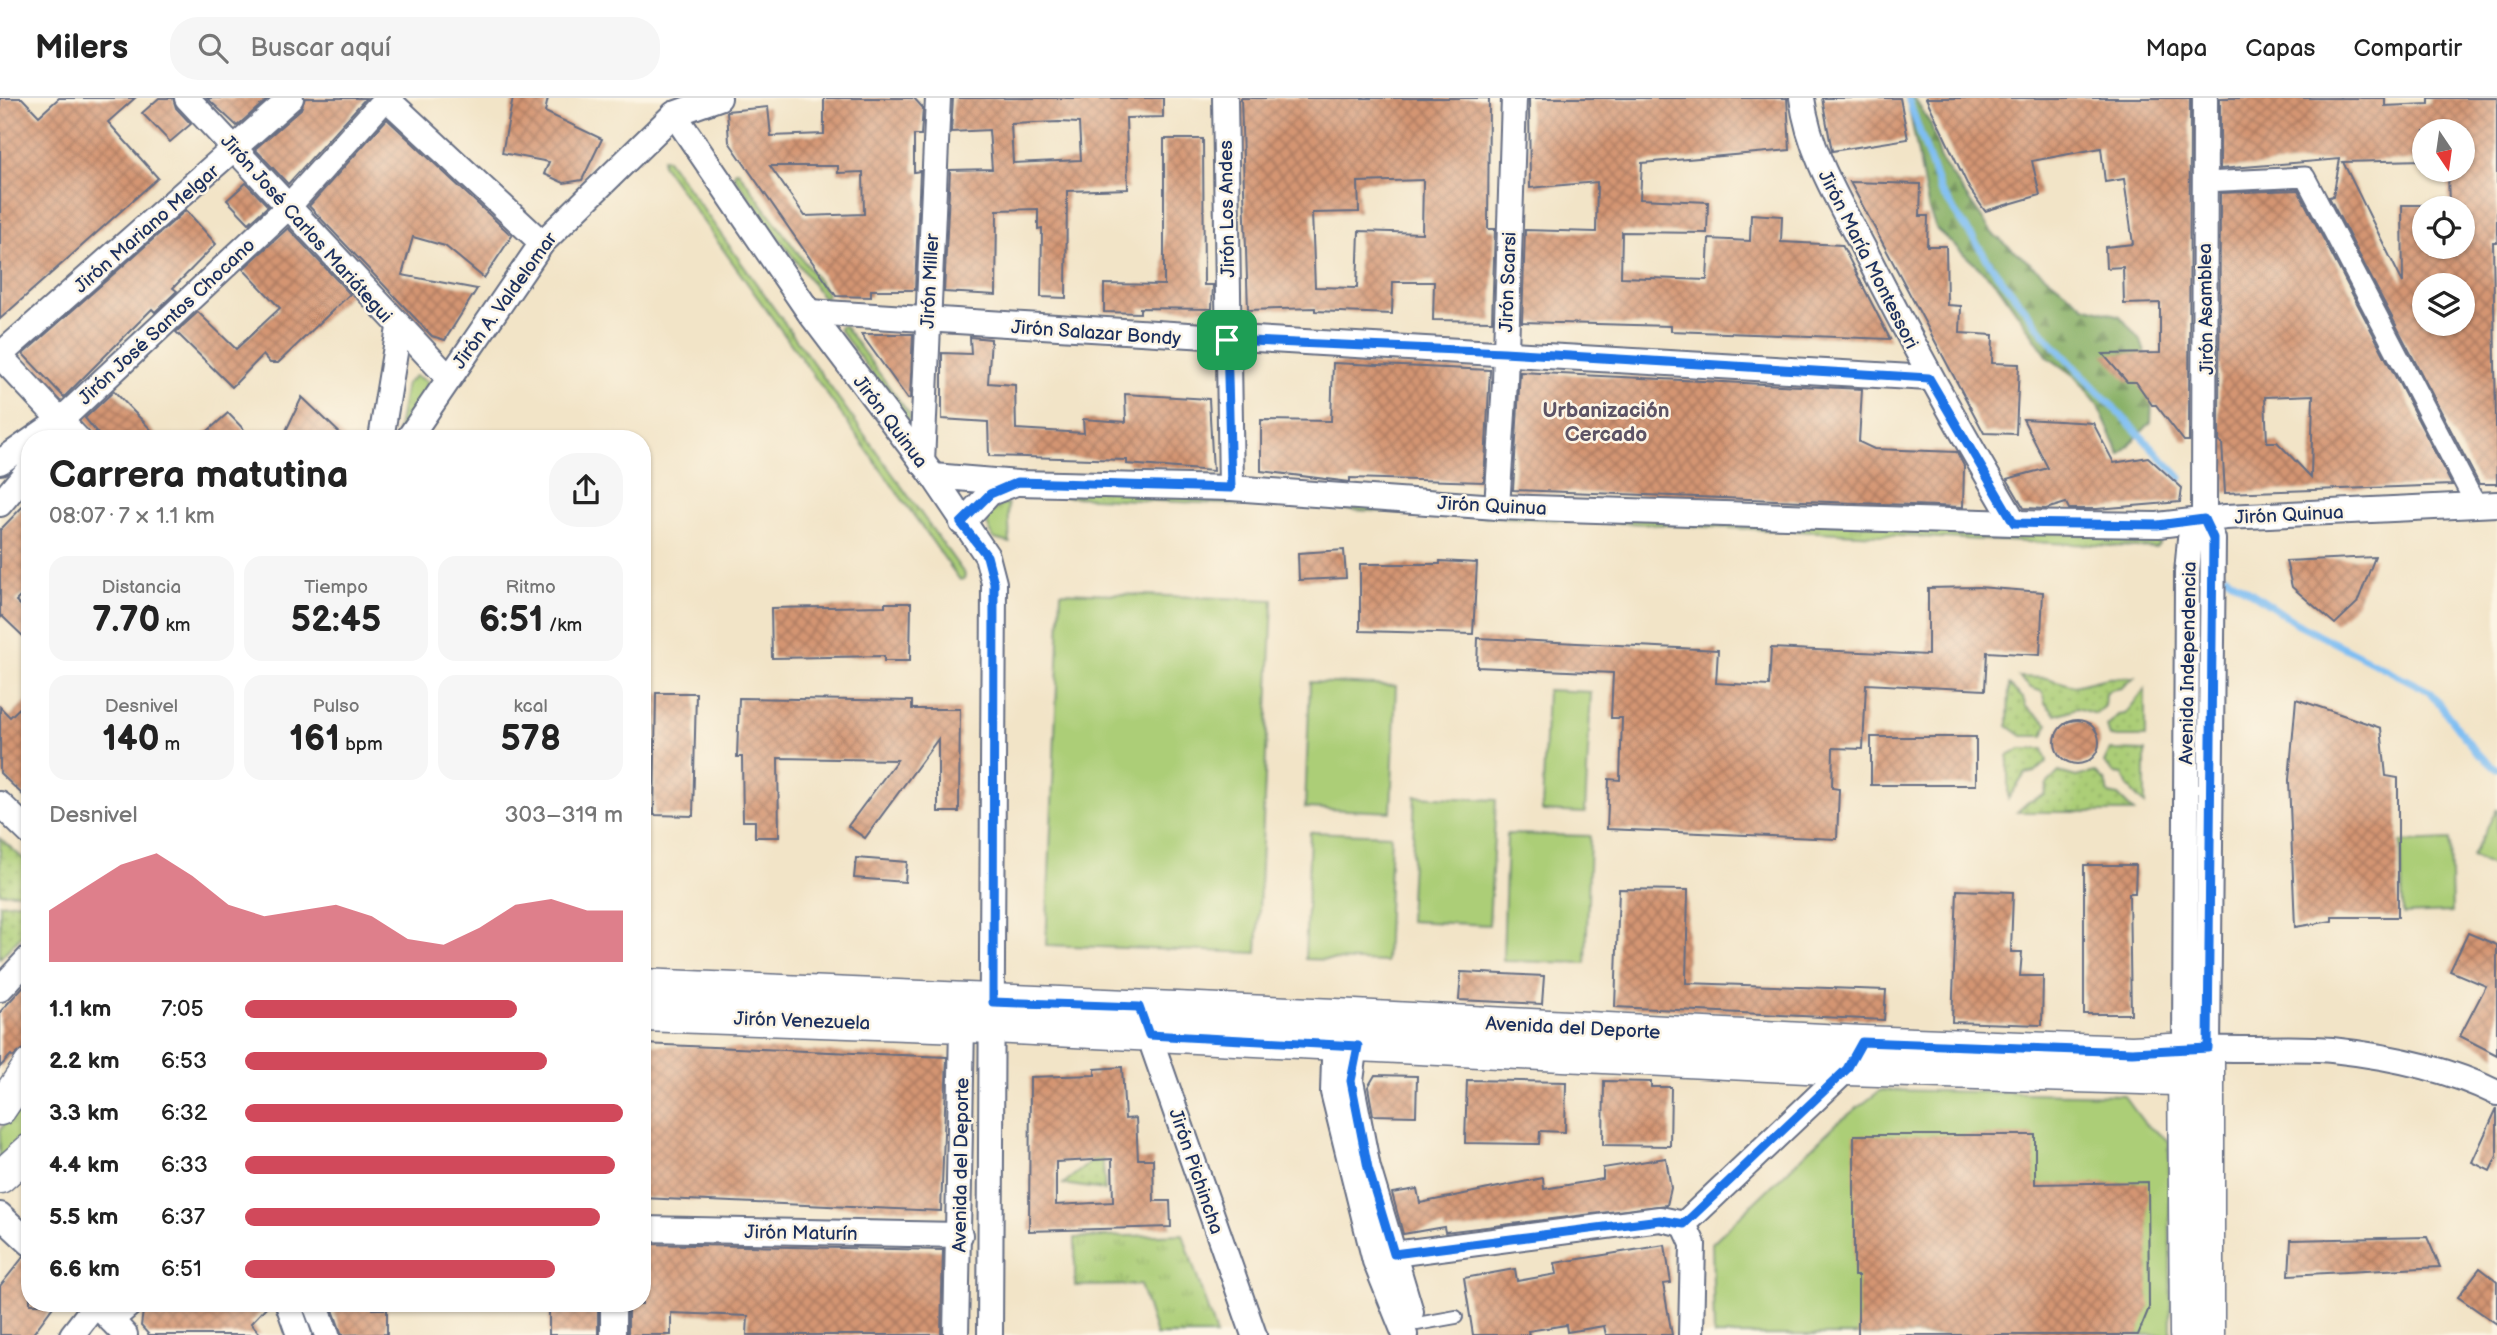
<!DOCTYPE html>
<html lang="es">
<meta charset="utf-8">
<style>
:root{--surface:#fff;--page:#f6f6f6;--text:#222;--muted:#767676;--line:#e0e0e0;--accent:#d1495b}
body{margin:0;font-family:"Balsamiq Sans",sans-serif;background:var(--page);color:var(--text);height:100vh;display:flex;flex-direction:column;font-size:26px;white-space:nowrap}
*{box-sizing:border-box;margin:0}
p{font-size:23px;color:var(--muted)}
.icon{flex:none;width:38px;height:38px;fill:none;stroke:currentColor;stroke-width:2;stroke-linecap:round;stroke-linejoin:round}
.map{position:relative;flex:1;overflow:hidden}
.drawer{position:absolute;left:21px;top:332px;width:630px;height:882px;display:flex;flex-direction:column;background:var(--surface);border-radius:28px;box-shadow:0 2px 5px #0004}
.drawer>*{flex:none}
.needle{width:46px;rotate:167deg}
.fabs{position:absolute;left:2412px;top:21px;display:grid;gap:14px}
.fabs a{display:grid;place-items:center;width:63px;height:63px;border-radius:50%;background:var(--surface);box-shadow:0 2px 5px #0004;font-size:35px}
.pin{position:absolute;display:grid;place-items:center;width:60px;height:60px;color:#fff;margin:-30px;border-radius:14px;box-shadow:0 4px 10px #0006}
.round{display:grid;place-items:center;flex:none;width:74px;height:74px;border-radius:28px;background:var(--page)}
.summary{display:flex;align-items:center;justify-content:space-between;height:119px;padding:0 28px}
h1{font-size:38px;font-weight:800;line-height:52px}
.stats{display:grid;grid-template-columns:repeat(3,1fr);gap:10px;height:119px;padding:7px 28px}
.stats div{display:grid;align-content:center;border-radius:18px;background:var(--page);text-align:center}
.stats b{font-size:35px;font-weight:800}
.stats small{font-size:19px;font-weight:400}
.stats p{font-size:19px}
.chart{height:196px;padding:14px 28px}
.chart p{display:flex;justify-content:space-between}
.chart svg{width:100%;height:126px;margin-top:7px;fill:var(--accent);opacity:.7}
ul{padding:0 28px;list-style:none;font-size:23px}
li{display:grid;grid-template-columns:112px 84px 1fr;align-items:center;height:52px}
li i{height:18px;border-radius:9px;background:var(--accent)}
header{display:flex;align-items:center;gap:42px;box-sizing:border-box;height:98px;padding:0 35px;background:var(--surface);border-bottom:2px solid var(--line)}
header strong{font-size:33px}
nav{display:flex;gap:38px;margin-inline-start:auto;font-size:24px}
.search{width:490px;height:63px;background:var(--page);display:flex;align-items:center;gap:18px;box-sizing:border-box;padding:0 24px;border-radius:28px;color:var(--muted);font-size:26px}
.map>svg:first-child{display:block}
.grass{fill:url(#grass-dots);stroke:#647e6a;stroke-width:2}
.forest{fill:url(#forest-firs);stroke:#527063;stroke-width:2}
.park{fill:url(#park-tufts);stroke:#647e6a;stroke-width:2}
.pitch{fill:#acce77;stroke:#647e6a;stroke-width:2}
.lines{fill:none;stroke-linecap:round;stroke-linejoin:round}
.stream{stroke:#7ebef3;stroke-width:7}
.building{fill:url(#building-cross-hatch);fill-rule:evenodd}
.service-casing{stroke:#666e83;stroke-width:16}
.pedestrian-casing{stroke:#666e83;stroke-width:23}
.minor-casing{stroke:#666e83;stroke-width:28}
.tertiary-casing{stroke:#666e83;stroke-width:35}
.service{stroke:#fff;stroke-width:12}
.pedestrian{stroke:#fff;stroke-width:19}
.minor{stroke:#fff;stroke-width:24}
.tertiary{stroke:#fff;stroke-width:32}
.route-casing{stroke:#fff;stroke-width:14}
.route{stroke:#1a73e8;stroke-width:9}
.labels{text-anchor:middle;stroke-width:5;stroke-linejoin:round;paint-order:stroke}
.street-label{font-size:19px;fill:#1b2f5e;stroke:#fcf5e5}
.neighbourhood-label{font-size:21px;font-weight:bold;fill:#5c5365;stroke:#fcf5e5}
</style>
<header>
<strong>Milers</strong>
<div class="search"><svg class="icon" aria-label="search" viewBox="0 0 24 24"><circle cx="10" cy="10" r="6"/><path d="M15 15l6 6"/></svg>Buscar aquí</div>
<nav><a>Mapa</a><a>Capas</a><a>Compartir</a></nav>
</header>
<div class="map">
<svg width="2497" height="1237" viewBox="0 0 2497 1237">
<defs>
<pattern id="grass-dots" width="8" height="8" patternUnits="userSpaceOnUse" patternTransform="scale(1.75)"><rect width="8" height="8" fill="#acce77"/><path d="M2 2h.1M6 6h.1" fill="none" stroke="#93b169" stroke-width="1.8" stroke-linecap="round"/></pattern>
<pattern id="forest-firs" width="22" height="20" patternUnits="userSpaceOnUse" patternTransform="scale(1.75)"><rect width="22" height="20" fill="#89b168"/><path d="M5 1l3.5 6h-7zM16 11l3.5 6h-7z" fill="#6f9059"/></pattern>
<pattern id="park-tufts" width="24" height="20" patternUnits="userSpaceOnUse" patternTransform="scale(1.75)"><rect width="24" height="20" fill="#acce77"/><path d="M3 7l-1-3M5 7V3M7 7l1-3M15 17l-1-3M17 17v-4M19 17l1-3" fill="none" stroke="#93b169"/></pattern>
<pattern id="building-cross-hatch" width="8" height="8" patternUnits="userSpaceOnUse" patternTransform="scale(1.75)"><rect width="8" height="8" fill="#d49572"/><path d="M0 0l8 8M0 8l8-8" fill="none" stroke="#ab7a61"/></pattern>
</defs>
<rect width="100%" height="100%" fill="#fcf5e5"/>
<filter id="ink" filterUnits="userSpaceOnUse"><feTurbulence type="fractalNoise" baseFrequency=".0143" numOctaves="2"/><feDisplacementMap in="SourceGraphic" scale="14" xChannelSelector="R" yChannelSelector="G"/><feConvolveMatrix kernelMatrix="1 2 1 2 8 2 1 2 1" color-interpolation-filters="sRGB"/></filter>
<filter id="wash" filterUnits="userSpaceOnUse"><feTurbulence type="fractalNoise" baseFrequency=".00686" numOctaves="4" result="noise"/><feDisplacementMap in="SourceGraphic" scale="28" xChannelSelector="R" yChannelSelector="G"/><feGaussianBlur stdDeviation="1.57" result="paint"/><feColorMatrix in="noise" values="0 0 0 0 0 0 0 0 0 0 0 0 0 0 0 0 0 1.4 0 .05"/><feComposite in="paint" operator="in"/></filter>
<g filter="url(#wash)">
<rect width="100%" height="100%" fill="#f2e4c7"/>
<g class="grass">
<path d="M2019 579 2047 580 2074 588 2107 580 2134 579 2121 590 2110 592 2106 596 2105 608 2096 616 2077 610 2056 617 2045 605 2043 594 2031 590Z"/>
<path d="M2009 587 2023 600 2026 609 2048 626 2043 638H2022L2008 628Z"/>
<path d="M2145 591V639H2110L2107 628 2118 617 2125 616Z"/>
<path d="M2021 651H2043L2047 663 2035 674 2025 676 2008 701V658Z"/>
<path d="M2110 652 2145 653V707L2128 689 2123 676 2114 675 2104 665Z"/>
<path d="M2059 674 2076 679 2095 674 2105 684 2109 696 2118 698 2134 714H2017L2028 704 2044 697 2047 686Z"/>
<path d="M0 740 30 767V786L21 795H0Z"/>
<path d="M30 803V828L0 860V806Z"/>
<path d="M1102 1055 1105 1092 1063 1086Z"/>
</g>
<path class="forest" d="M1907 0 1915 1 1931 27 1941 62 1993 136 2084 208 2120 218 2141 243 2153 278 2151 324 2120 357 2097 306 2076 279 2048 259 1997 186 1937 132 1929 113Z"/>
<g class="park">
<path d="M663 60 667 61 965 477 964 481 960 482 662 66Z"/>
<path d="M735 73H738L827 195 826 199 823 200 734 78Z"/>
<path d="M840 228H844L910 317V321H906L839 231Z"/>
<path d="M415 278 427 283 430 289 397 337 406 286Z"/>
<path d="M1052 388 2154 440 2160 445 2156 450 1053 398Z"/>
<path d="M1003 406H1008L1010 445 994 441 987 426 990 415Z"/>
<path d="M30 987V1036L0 1063V1033Z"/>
<path d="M1183 1136 1216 1237H1156L1140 1187 1075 1188V1140Z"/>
</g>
<g class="pitch">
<path d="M1061 494 1273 502 1257 855 1046 847Z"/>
<path d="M1310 584 1396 588 1391 714 1305 710Z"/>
<path d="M1547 592 1591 594 1585 715 1542 713Z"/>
<path d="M1415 698 1496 702 1489 827 1409 823Z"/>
<path d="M2497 711V771L2472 758Z"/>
<path d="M1310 734 1391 737 1386 864 1305 861Z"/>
<path d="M1507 736 1590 738 1586 865 1503 863Z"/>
<path d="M2450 742 2452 814 2403 816 2401 744Z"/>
<path d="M1881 992 2123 997 2145 1026 2169 1043 2171 1237H1714L1712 1145 1836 1026Z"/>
</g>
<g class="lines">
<g class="stream">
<path d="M1908 0 1940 92 1996 174 2048 241 2181 380"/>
<path d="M2226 478 2298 526 2429 593 2477 655 2497 671"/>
</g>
</g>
<g id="blocks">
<g class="building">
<path d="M0 0H22L39 18 59 0H135L108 24 158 80 0 221Z"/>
<path d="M159 0H173L176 10 191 26 170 44 142 15Z"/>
<path d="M207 0H269L237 28Z"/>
<path d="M305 0H366L288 86 255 51 301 11Z"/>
<path d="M513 0H548L545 14 602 41 582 82 564 85 544 76 549 64 502 55Z"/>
<path d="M824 0H914L923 10 921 37H914V74L920 73 915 192H871V199L836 198 729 44 727 13 768 9 771 38 824 36ZM770 68H838V75L863 74 864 116 805 118Z"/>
<path d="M953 0H1163V19L1126 20 1128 91 1067 93 1066 200 1041 199 1042 130 1038 131V111L997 112 996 197 944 194 950 72 992 71 989 32 951 34ZM1059 24 1079 25 1081 62 1013 65 1011 26Z"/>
<path d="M1241 0H1489L1488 131H1495L1492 223 1433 222 1434 184H1393L1392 216 1315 213V210L1248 212ZM1423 82 1422 135 1359 133 1357 190 1315 189 1312 115 1359 114 1358 84Z"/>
<path d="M1529 0H1787L1790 52 1642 65 1640 101 1708 104 1707 135 1622 134 1621 179 1707 182 1709 141 1750 143 1751 116 1782 118 1781 144 1842 147 1890 241 1671 233V228L1522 224 1525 132 1596 134 1597 84 1530 90Z"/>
<path d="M1822 0H1900L1908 41 1832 53Z"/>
<path d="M1926 0H2190L2189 343H2184L2156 307H2152L2136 284H2127L2103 256 2160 255V205L2124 206 2123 169 2106 170 2105 149 2133 146 2124 81 2105 84 2101 50 2032 63 2040 97 1985 113 1969 90Z"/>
<path d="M2220 0H2385V8L2429 6V0H2497V144H2493L2497 386H2479L2329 99 2333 98 2340 61 2220 71ZM2424 33H2462V72H2448L2449 110H2462V149H2424V107H2402L2403 185 2343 64 2424 62ZM2424 187H2462V226H2424Z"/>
<path d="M387 21 512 138 484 180 445 148 413 139 402 177 477 191 445 242 432 238 309 108Z"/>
<path d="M1164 41H1203L1204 187H1213L1212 211 1140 210V215L1104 214V186L1164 187Z"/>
<path d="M1850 84 1921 86 1920 118H1928L1927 148H1946L1947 207 1961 208 1960 235 1993 237 1992 265 2019 266 2016 336 1984 335Z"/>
<path d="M246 85 268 108 249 125 227 102Z"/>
<path d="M2298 92 2452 387 2225 395 2222 345 2219 344 2220 95ZM2313 297 2311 379 2277 344H2267L2265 299Z"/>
<path d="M186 112 216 146 173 190 177 193 155 214 152 211 64 299 23 256Z"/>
<path d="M288 130 350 196 278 265H270L263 257 232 289 176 234 198 214 236 251 280 210 243 171Z"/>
<path d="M861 236H913L910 300 908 301Z"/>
<path d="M970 239 991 241 988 285 1015 287 1016 331 1084 335 1083 321 1126 324 1125 296 1209 301 1213 373 1127 366V362L989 358 988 324 942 321V255L971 256Z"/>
<path d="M1333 265 1490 272 1484 384 1350 380V384L1261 373V322L1331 323Z"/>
<path d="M1520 274 1862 291 1859 344 1874 351 1957 354 1964 368 1963 409 1513 392Z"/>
<path d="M114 293 160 341H102L85 320Z"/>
<path d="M302 299 346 341H282Z"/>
<path d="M228 315 253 341H199Z"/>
<path d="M2023 321 2093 325 2114 365 2148 359 2182 390 2180 404 2097 411H2069L2066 405 2046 411 2024 410 2007 381 2048 370Z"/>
<path d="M30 401V489L16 503 30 516V545L2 518 0 520V432Z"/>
<path d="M1344 452 1346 480 1299 482 1298 455Z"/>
<path d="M2375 459 2357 505 2335 526 2292 489 2286 463Z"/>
<path d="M1440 463 1477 465 1473 536 1360 533V466H1440Z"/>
<path d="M1978 489 2043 494 2040 557 1987 554 1985 592 1866 586 1863 651 1833 650 1832 690 1839 691 1837 741 1607 731 1609 681 1620 682 1622 620H1611L1613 575 1477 569 1478 540 1718 552 1716 585 1769 588 1771 550 1928 557V490Z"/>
<path d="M885 505H911L910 563H884V558L772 560 771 510 885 508Z"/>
<path d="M656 595H696L693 718 654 717Z"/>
<path d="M30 600V704L0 675V609L10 619Z"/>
<path d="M739 600 912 603V611H960L959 714H938V641L865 740 848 728 897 662 778 660 779 739H755V723H743L742 659H737Z"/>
<path d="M2296 601 2381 630 2386 678 2398 680V819H2332V823L2295 829 2289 682Z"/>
<circle cx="2077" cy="644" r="22"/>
<rect x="1871" y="639" width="105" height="48"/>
<path d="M856 760 907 764 905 784 854 780Z"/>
<path d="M2084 767H2136L2135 795H2129L2131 916H2084Z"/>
<path d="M1619 791 1688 792 1686 885 1886 892 1884 922 1615 909Z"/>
<path d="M1957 792 2013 794 2011 854H2022L2020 878H2043L2042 927 1952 924Z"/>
<path d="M2468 835 2497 847V957L2460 938 2486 888 2450 873Z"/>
<path d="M1461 874 1544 878 1542 906 1459 902Z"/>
<path d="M30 881V942L25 950 13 959 11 957 0 969V914Z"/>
<path d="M642 946 947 959 941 1113 642 1100Z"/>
<path d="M1122 969 1125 1021 1136 1020 1138 1061H1153L1154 1103H1170L1171 1129 1029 1133 1030 979 1095 977V971ZM1112 1061 1113 1104 1056 1107V1064Z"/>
<path d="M1375 977 1417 978 1416 1018 1373 1017 1368 989Z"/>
<path d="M1467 982 1566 984 1565 1034 1540 1033 1539 1046 1465 1045Z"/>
<path d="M1604 983 1651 984V989H1671L1670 1048 1603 1047Z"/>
<path d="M2497 1010V1058L2490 1073 2472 1064Z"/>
<path d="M1854 1037H2035V1086L2148 1084 2149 1210 2138 1237H1858V1178H1854Z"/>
<path d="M1666 1060 1671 1090 1667 1107 1445 1134 1444 1129 1403 1136 1392 1095 1417 1091 1420 1105 1543 1080 1544 1091 1603 1081V1070Z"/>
<path d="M2427 1139 2440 1169 2289 1177 2291 1142Z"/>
<path d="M642 1146 943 1152 941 1237H747L748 1218 671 1215V1237H628V1206H642Z"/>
<path d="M1665 1147 1671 1185 1663 1186 1672 1237H1606L1604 1228 1567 1234 1566 1227 1528 1233 1529 1237H1473L1464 1180 1515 1171 1517 1183 1557 1176 1555 1165Z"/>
<path d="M24 1158 30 1159V1206H55L32 1237H0V1188Z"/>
<path d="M2480 1170 2497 1183V1226L2458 1199Z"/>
<path d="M151 1206H269L251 1225 261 1237H149L141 1228 143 1213Z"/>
<path d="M331 1206H373V1211H387V1236L342 1237Z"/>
<rect x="549" y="1206" width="49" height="31"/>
</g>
</g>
</g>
<g filter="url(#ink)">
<use href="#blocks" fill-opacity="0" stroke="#666e83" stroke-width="2"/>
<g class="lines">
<g class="service-casing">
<path id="service" d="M1417 1226 1456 1219"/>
</g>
<g class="pedestrian-casing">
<path id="pedestrian" d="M2204 84 2305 79 2476 407"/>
</g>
<g class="minor-casing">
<g id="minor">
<path d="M187 0 448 279"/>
<path d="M386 0 542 145"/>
<path d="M1225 0 1231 390"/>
<path d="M1802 0C1809 55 1840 105 1865 153 1912 246 1962 336 2015 425"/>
<path d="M2205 0 2204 421 2213 441 2208 950C2249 953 2291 948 2332 952 2387 958 2447 970 2497 995"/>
<path d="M674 16 809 214 933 378 987 458 994 485 990 1237"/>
<path d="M809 214C1182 239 1556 257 1929 280"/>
<path d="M0 257 291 0"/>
<path d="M0 258 78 341"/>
<path d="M49 341 60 323 288 109 386 0"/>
<path d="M381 341 399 230"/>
<path d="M408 341 542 145 674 16 719 0"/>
<path d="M0 364 59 323"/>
<path d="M922 365 938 0"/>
<path d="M933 378 1018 385 1231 390 1497 409 2015 425 2158 427 2226 419 2497 406"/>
<path d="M0 406 30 370"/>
<path d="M1497 409 1505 284 1514 0"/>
<path d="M962 425 990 395 1016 385"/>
<path d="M0 706 30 735"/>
<path d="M0 891 30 859"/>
<path d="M1144 923 1254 1237"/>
<path d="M1335 928 1333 994 1375 1163 1405 1237"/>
<path d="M1358 930 1351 983 1368 1070 1411 1214"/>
<path d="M2185 951 2187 475 2190 441 2204 421"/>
<path d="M0 1117 30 1145"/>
<path d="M642 1131 960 1137"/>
<path d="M1380 1161 1394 1156 1660 1121 1684 1126"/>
<path d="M96 1206 125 1237"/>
<path d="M288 1206 299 1237"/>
<path d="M315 1206 327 1237"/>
<path d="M111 1222 130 1206"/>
<path d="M72 1237 96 1206"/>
<path d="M613 1237V1206"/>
<path d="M956 1237 962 927"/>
<path d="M1691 1237 1693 1146 1684 1126 1847 971 1852 963"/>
</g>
</g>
<g class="tertiary-casing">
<g id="tertiary">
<path d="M642 887 1335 917 1862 944 2132 954 2208 950V1237"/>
<path d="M642 917 993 929 1847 971 2208 982"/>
<path d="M2184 962 2186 1237"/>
<path d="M0 1011 30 967"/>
<path d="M0 1079 30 1052"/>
</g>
</g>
<use href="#service" class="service"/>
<use href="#pedestrian" class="pedestrian"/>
<use href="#minor" class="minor"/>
<use href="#tertiary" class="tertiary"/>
</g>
</g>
<g class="lines" filter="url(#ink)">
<g class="route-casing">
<path id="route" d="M1227 242 1504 254 1929 280 2014 425 2158 427 2204 421 2213 440 2208 950 2132 954 1862 944 1847 971 1684 1126 1660 1122 1394 1156 1368 1070 1351 983 1358 948 1149 937 1139 909 993 904 994 485 987 458 961 425 990 396 1018 384 1231 390Z"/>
</g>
<use href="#route" class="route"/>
</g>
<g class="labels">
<g class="street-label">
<text transform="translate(1226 111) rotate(-91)" y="7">Jirón Los Andes</text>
<text transform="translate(146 130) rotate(-41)" y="7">Jirón Mariano Melgar</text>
<text transform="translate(307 130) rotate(48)" y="7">Jirón José Carlos Mariátegui</text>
<text transform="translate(1869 161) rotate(63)" y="7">Jirón María Montessori</text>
<text transform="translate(929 183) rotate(-87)" y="7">Jirón Miller</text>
<text transform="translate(1507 184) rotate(-88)" y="7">Jirón Scarsi</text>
<text transform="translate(504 202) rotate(-54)" y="7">Jirón A. Valdelomar</text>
<text transform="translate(2205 211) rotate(-91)" y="7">Jirón Asamblea</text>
<text transform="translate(166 223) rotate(-43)" y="7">Jirón José Santos Chocano</text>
<text transform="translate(1096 234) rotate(4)" y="7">Jirón Salazar Bondy</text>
<text transform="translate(891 323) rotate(53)" y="7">Jirón Quinua</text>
<text transform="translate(1492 407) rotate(3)" y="7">Jirón Quinua</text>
<text transform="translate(2289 416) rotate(-3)" y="7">Jirón Quinua</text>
<text transform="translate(2187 565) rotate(-89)" y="7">Avenida Independencia</text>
<text transform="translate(802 922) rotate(2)" y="7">Jirón Venezuela</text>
<text transform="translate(1573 929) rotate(3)" y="7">Avenida del Deporte</text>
<text transform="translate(960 1067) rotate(-89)" y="7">Avenida del Deporte</text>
<text transform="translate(1197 1073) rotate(71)" y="7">Jirón Pichincha</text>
<text transform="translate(801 1134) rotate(1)" y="7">Jirón Maturín</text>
</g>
<g class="neighbourhood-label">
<text x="1606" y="319">Urbanización<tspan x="1606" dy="24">Cercado</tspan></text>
</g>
</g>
</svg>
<div class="fabs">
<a><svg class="needle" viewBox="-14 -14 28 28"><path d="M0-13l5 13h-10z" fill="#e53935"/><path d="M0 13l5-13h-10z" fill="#767676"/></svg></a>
<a><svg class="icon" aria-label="locate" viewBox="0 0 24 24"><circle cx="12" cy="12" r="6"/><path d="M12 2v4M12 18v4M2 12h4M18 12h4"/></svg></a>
<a><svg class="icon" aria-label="layers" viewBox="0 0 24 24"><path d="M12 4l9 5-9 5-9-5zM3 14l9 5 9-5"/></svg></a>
</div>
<div class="pin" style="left:1227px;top:242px;background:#1e9e55"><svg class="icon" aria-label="arrive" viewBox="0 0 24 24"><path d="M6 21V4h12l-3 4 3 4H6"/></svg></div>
<section class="drawer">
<div class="summary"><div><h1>Carrera matutina</h1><p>08:07 · 7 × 1.1 km</p></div><a class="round"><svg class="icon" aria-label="share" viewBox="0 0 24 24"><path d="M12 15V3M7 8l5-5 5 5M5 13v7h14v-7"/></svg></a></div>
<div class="stats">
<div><p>Distancia</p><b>7.70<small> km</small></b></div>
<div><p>Tiempo</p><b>52:45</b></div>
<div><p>Ritmo</p><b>6:51<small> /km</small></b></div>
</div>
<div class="stats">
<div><p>Desnivel</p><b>140<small> m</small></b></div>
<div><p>Pulso</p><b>161<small> bpm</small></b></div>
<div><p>kcal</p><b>578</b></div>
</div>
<div class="chart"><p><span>Desnivel</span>303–319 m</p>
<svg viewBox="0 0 160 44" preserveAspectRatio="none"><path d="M0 44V26L10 18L20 10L30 6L40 14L50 24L60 28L70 26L80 24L90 28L100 36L110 38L120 32L130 24L140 22L150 26L160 26V44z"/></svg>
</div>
<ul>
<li><b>1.1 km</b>7:05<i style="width:72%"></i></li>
<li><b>2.2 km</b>6:53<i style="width:80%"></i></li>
<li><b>3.3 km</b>6:32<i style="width:100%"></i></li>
<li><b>4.4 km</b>6:33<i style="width:98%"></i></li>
<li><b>5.5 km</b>6:37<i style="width:94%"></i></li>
<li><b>6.6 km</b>6:51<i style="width:82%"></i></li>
</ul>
</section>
</div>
